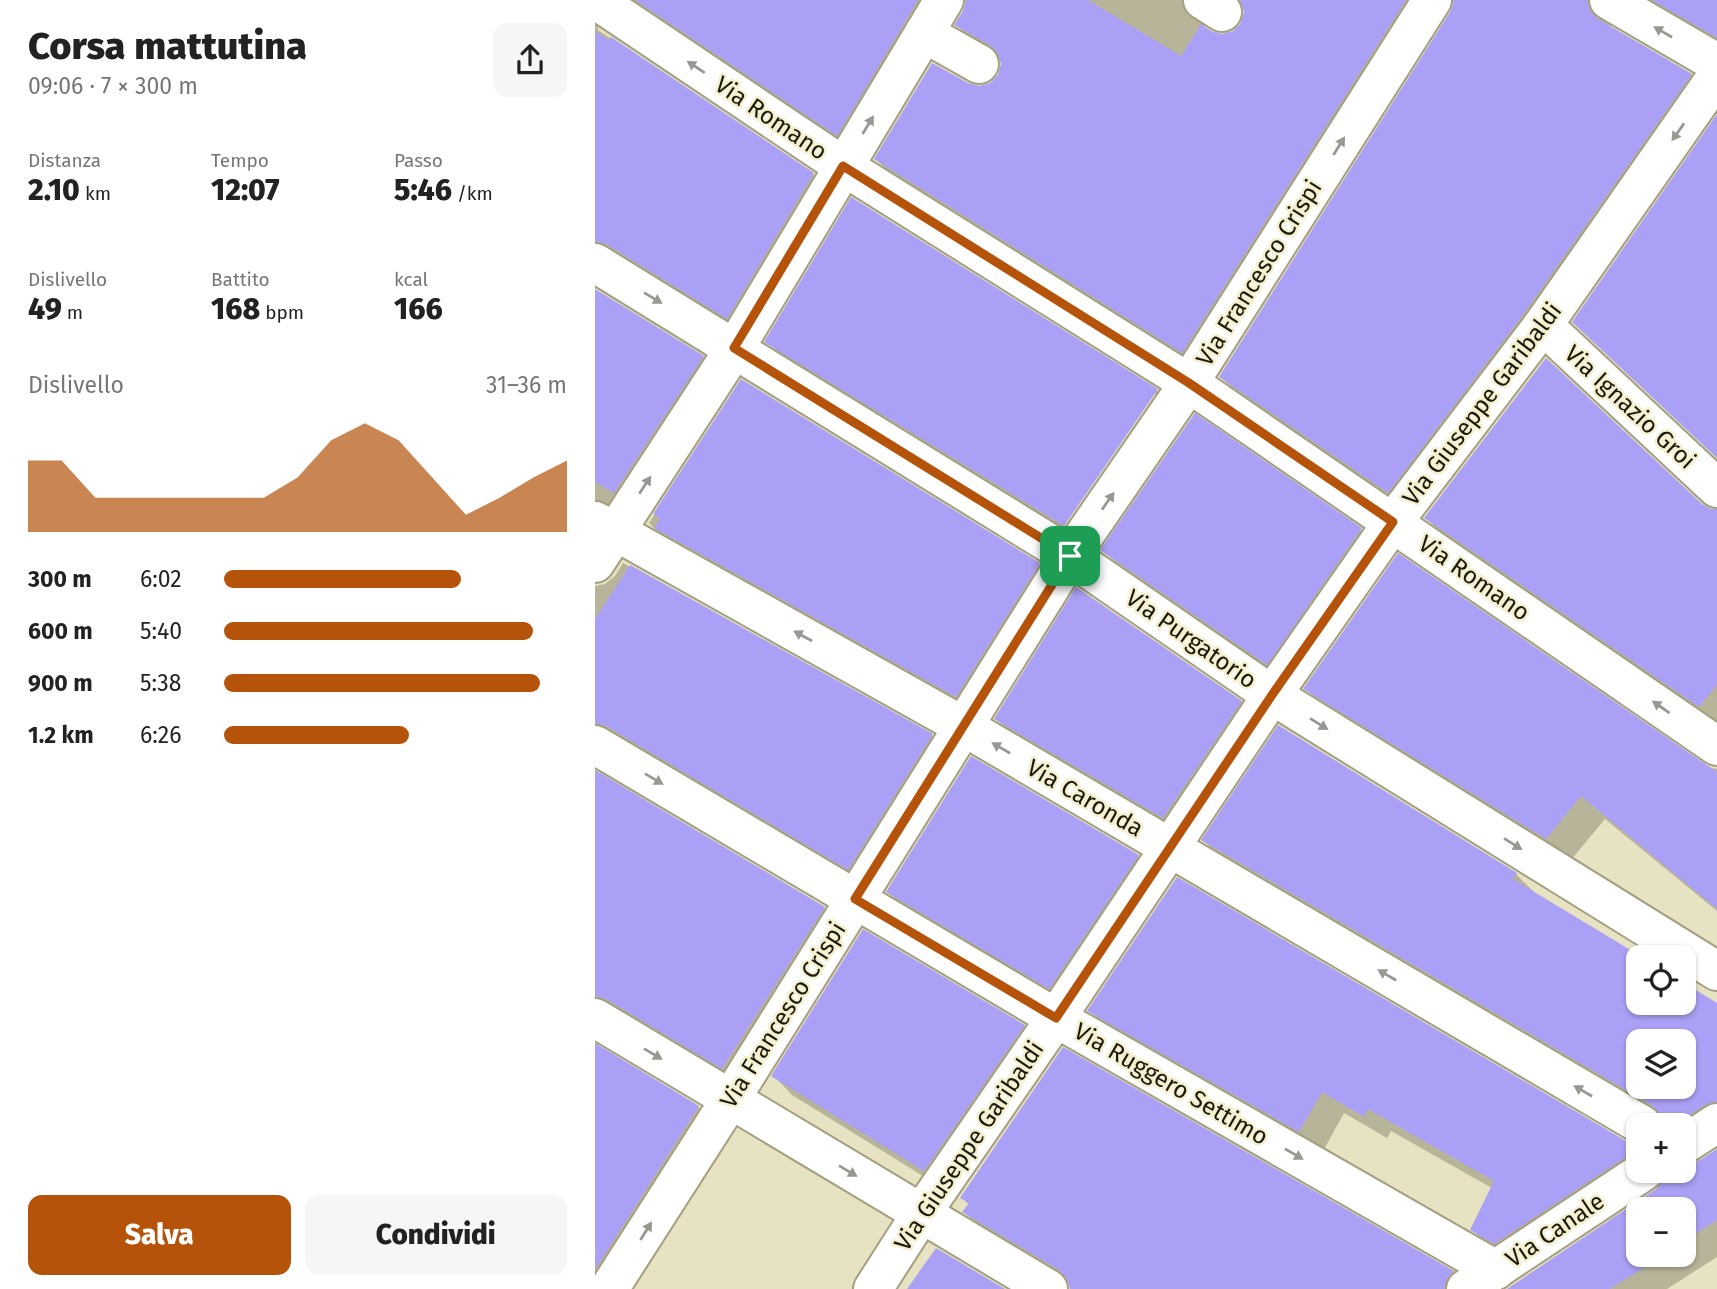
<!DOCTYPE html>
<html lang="it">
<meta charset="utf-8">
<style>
:root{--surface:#fff;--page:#f6f6f6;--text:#222;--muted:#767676;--accent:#b45309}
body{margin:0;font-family:"Fira Sans",sans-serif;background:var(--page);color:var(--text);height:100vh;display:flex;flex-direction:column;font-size:26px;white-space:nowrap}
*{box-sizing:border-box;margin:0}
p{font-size:23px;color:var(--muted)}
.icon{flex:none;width:38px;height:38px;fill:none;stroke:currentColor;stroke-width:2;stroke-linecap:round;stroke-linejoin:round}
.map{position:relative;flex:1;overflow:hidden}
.drawer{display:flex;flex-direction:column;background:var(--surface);width:595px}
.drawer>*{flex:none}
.controls{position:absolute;left:1031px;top:945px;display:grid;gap:14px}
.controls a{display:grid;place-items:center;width:70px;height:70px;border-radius:14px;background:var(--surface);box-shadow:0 2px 5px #0004;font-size:35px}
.pin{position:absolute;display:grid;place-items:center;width:60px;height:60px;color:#fff;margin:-30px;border-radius:14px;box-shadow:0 4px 10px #0006}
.round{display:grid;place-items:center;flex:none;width:74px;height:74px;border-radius:14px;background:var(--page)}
.headline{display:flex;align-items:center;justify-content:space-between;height:119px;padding:0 28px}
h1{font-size:38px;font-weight:800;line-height:52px}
.stats{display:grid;grid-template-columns:repeat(3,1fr);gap:10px;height:119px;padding:7px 28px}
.stats div{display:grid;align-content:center}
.stats b{font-size:30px;font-weight:800}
.stats small{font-size:19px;font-weight:400}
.stats p{font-size:19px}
.chart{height:196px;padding:14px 28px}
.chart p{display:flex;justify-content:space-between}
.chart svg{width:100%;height:126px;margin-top:7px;fill:var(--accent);opacity:.7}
.button{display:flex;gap:14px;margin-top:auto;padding:14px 28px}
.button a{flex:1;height:80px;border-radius:14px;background:var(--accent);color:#fff;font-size:28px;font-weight:800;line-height:80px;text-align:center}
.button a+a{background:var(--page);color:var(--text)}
ul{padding:0 28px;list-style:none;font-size:23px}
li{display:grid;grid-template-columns:112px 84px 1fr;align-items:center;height:52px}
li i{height:18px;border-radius:9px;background:var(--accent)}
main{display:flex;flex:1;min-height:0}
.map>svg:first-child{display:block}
.shadow{fill:#0003;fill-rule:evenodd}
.building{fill:#aaa0f5;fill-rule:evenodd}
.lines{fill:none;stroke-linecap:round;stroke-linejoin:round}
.minor-casing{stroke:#a49f80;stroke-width:42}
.minor{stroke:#fff;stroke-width:38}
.oneway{fill:#989892}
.route-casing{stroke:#fff;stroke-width:14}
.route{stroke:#b45309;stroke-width:9}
.labels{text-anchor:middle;stroke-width:5;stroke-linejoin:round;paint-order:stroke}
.street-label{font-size:24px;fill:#1b190d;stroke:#f4efce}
</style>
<main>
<section class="drawer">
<div class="headline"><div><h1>Corsa mattutina</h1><p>09:06 · 7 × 300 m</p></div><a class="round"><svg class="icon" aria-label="share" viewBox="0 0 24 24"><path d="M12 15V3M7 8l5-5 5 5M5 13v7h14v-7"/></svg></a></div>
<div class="stats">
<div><p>Distanza</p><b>2.10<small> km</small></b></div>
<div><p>Tempo</p><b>12:07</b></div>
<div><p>Passo</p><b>5:46<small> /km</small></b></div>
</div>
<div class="stats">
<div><p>Dislivello</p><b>49<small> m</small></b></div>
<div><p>Battito</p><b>168<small> bpm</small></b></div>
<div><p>kcal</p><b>166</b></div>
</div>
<div class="chart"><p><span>Dislivello</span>31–36 m</p>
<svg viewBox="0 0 160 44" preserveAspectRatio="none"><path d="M0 44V19L10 19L20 32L30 32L40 32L50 32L60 32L70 32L80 25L90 12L100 6L110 12L120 25L130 38L140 32L150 25L160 19V44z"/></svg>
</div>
<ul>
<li><b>300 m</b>6:02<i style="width:69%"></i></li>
<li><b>600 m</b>5:40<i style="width:90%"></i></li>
<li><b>900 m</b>5:38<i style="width:92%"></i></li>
<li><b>1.2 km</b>6:26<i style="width:54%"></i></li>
</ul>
<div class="button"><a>Salva</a><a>Condividi</a></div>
</section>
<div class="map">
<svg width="1122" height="1289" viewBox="0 0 1122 1289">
<rect width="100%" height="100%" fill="#e7e2c1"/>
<g class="shadow">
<path d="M0 0H1122V46L1019 12 1015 25 1016 28 1096 75 1119 98 817 515 649 400 626 377 857 12 861 2 851 3 611 375 304 183 281 159 373 85 384 88 395 85 405 75 407 60 385 48 362 25 373 1 361 4 266 158 2 22 3 30 218 175 242 198 156 341 0 245ZM634 1 649 7 651 12 647 25 637 33 625 36 610 29 609 24 613 11Z"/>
<path d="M257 199 562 391 585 414 493 549 467 533 562 394H558L464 531 195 365 172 341Z"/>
<path d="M0 290 108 357 129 379 0 541Z"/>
<path d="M147 381 444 564 467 588 385 719 77 547 54 523Z"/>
<path d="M1106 505 1116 511H1122V725L854 541 831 518Z"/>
<path d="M766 530 785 549 691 683 527 569 508 550Z"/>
<path d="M28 563 337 736 358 757 275 890 0 764V586L10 584 20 576Z"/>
<path d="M710 688 1122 769V911L1010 819 975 861 734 712Z"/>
<path d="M646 702 665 721 588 836 420 738 401 719Z"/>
<path d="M684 727 921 874 943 896 1044 957 1043 1003H1088L1122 1005V1134L1091 1157 1088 1168V1125H1070L1068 1120 631 863 608 840ZM1043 1041H1088V1087H1043Z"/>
<path d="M0 772 229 908 250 929 149 1089 0 1037Z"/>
<path d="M543 856 562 875 474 1007 312 911 293 892Z"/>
<path d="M494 1010 1043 1147V1171H1072L1060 1174 899 1252 877 1229 897 1188 796 1131 792 1138 749 1113 727 1153 517 1033Z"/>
<path d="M429 1026 448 1045 349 1189 197 1095 178 1075Z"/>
<path d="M0 1045 103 1107 124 1129 0 1289Z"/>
<path d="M1122 1151V1257L1072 1289H914L1062 1191 1070 1182 1072 1171H1088ZM1043 1209H1088V1255H1043Z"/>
<path d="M367 1197 858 1272 874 1289H476L474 1284 392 1234 369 1212 374 1205Z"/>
</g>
<g class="building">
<path d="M40 0H323L242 136Z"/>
<path d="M371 0H493L586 56 606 24 616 31 627 34 638 31 645 24 649 12 645 0H811L587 353 279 159 337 63 373 83 384 86 395 83 403 75 406 64 402 52 395 45 359 25 368 11Z"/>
<path d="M859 0H992L995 11 1003 19 1097 74 930 312 793 493 624 377 855 12Z"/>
<path d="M1057 0H1122V38Z"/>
<path d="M0 31 14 40 16 37 219 173 132 319 11 244 0 241Z"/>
<path d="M1122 114V458L977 322Z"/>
<path d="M256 197 563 389 469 526 169 342Z"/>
<path d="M0 289 109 356 19 493 0 482Z"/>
<path d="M951 358 1107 504 1116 509H1122V685L1104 707 829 518Z"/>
<path d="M146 379 445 563 361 697 59 528 65 519 58 514Z"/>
<path d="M600 413 767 528 672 665 505 550Z"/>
<path d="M803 553 1122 772V909L986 796 951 839 708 689Z"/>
<path d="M35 565 338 734 253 870 11 726 0 723V619Z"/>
<path d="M481 587 647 701 568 818 399 719Z"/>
<path d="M683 725 922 873 918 879 1047 957H1043V1003H1088V982L1122 1003V1101L1110 1105 1078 1125H1069L1066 1115 1058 1106 606 840ZM1043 1041H1088V1087H1043Z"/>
<path d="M376 756 544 855 454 989 291 892Z"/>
<path d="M0 770 230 907 127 1069 11 999 0 996Z"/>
<path d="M582 877 1036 1144 1043 1146V1151L1037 1153 899 1244 875 1230 899 1181 773 1109 769 1117 727 1092 704 1132 492 1011Z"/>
<path d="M268 929 430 1025 329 1171 176 1076Z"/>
<path d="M0 1043 104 1106 0 1270Z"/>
<path d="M468 1047 859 1271 852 1279 849 1289H475L472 1279 464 1270 367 1212 374 1203 365 1198Z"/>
<path d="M1122 1149V1220L1088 1242V1209H1043V1255H1069L1015 1289H912L1061 1189 1068 1181 1071 1171H1088V1167L1100 1163Z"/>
<path d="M341 1248 410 1289H312Z"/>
</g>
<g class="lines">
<g class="minor-casing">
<g id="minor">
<path d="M1 0 248 166 594 383 1122 746"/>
<path d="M608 0 627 12"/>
<path d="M1014 0 1122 63"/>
<path d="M329 33 384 64"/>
<path d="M0 263 475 556 677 695 1122 971"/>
<path d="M948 325 1122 488"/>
<path d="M0 521 20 531 368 726 1047 1125"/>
<path d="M0 563 140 348 349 0"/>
<path d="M0 745 461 1018 901 1270"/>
<path d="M0 1018 453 1289"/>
<path d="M1088 1145 1122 1123"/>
<path d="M14 1289 135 1100 475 556 594 383 837 0"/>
<path d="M278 1289 326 1214 461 1018 677 695 798 522 948 325 1122 76"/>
<path d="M871 1289 1049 1171"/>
</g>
</g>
<use href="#minor" class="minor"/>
</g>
<defs><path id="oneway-solid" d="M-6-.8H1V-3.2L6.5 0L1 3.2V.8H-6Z" transform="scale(1.75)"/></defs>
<g class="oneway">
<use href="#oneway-solid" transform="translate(1068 32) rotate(-150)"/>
<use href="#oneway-solid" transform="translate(101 67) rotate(-146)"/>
<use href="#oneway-solid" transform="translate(273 125) rotate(-59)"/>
<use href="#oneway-solid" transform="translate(1083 132) rotate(125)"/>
<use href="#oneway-solid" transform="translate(744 146) rotate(-58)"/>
<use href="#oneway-solid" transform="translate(58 298) rotate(31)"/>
<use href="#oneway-solid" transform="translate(50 485) rotate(-57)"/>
<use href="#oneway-solid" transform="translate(513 501) rotate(-55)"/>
<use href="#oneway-solid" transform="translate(208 636) rotate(-151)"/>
<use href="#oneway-solid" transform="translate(1066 707) rotate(-145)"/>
<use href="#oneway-solid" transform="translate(724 724) rotate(32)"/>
<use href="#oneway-solid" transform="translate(406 748) rotate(-150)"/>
<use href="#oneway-solid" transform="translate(59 779) rotate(31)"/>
<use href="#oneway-solid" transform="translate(918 844) rotate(32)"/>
<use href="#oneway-solid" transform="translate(792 975) rotate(-150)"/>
<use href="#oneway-solid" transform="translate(58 1054) rotate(31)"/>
<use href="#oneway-solid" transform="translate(988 1091) rotate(-150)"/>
<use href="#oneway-solid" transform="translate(699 1154) rotate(30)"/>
<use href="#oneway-solid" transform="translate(253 1171) rotate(31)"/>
<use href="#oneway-solid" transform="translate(51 1231) rotate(-58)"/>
</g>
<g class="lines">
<g class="route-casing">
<path id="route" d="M248 166 594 383 798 522 677 695 461 1018 260 899 475 556 139 348Z"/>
</g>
<use href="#route" class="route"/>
</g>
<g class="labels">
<g class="street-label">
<text transform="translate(176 118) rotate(34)" y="8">Via Romano</text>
<text transform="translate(664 273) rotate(-58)" y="8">Via Francesco Crispi</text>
<text transform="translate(887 404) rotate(-53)" y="8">Via Giuseppe Garibaldi</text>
<text transform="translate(1035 407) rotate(43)" y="8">Via Ignazio Groi</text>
<text transform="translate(879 578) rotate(35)" y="8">Via Romano</text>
<text transform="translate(596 639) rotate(35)" y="8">Via Purgatorio</text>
<text transform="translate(490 798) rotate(30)" y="8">Via Caronda</text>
<text transform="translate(188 1015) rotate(-58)" y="8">Via Francesco Crispi</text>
<text transform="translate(576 1084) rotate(30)" y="8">Via Ruggero Settimo</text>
<text transform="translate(374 1146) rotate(-56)" y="8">Via Giuseppe Garibaldi</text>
<text transform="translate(960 1230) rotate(-34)" y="8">Via Canale</text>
</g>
</g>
</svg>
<div class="controls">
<a><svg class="icon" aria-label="locate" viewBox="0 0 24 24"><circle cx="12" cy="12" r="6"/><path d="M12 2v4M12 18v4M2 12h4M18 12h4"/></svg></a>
<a><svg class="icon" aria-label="layers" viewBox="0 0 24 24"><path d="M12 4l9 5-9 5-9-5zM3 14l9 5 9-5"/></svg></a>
<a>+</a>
<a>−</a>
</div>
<div class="pin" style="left:475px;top:556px;background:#1e9e55"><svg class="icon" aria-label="arrive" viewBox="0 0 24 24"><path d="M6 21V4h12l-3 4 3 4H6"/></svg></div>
</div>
</main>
